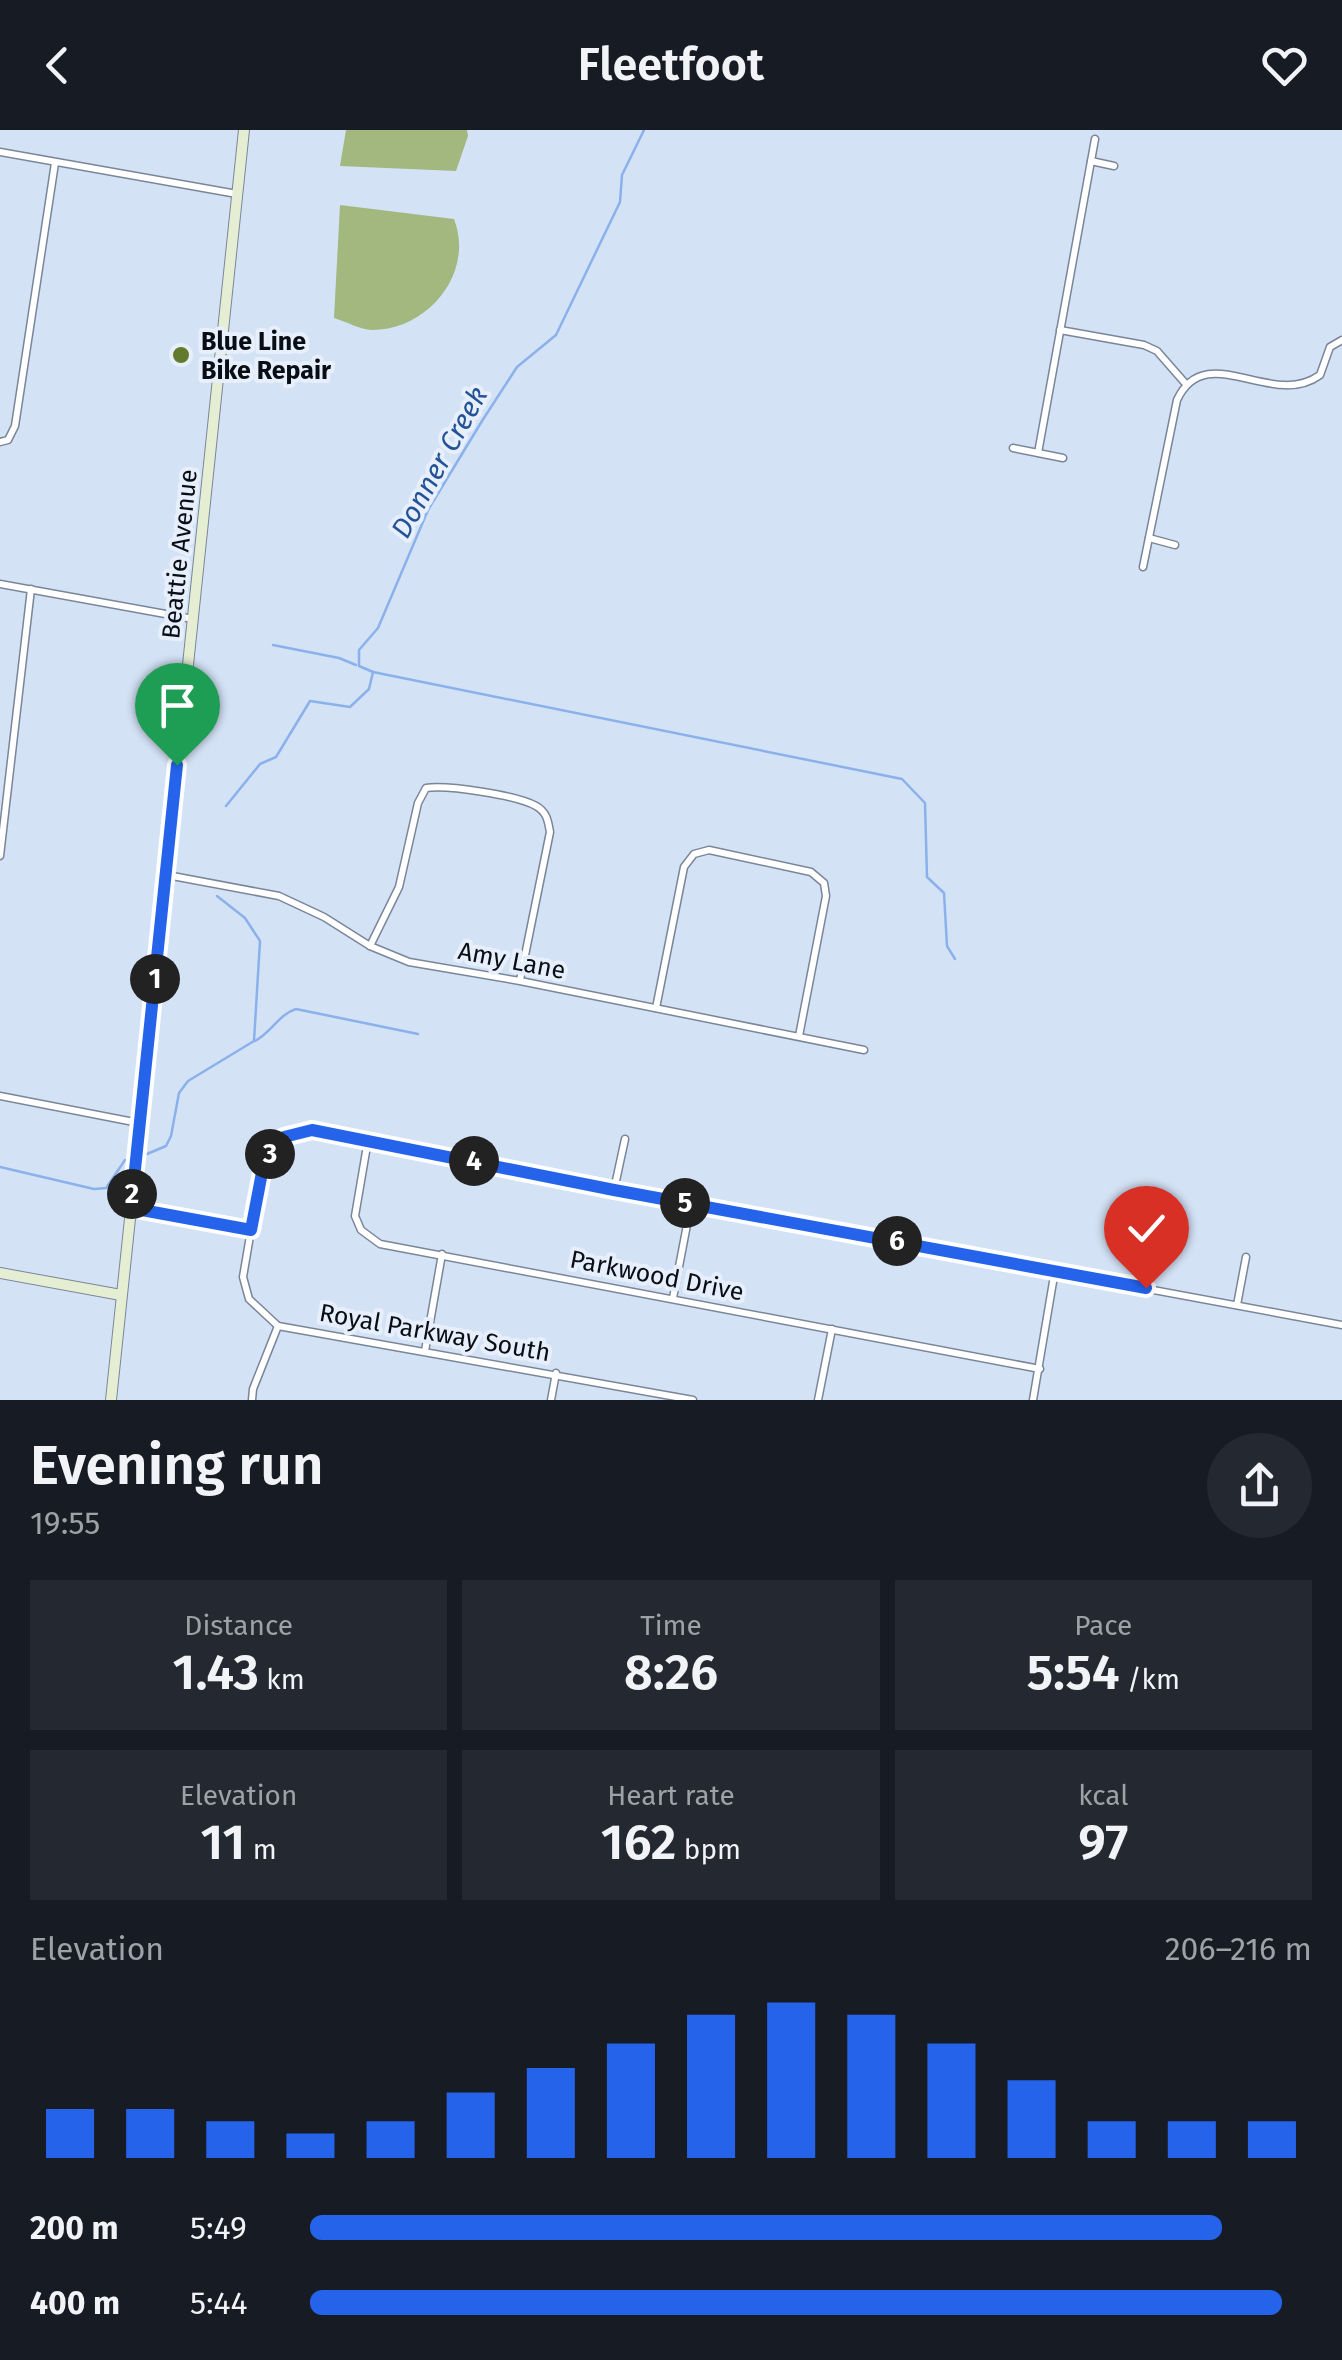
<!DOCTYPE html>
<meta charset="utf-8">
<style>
:root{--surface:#171b24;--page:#242831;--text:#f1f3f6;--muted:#9ea1a6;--accent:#2563eb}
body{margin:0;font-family:"Fira Sans",sans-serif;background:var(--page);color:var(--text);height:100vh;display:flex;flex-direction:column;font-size:38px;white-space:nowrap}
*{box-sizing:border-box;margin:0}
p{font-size:32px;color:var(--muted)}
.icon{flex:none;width:55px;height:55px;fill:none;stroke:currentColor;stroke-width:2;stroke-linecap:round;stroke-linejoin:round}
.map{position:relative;height:1270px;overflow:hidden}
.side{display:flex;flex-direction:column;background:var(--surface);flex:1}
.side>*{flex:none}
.pin{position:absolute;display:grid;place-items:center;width:85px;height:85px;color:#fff;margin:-102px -42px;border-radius:50% 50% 50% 0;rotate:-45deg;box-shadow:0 0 10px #0007}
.pin .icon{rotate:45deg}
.km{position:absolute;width:50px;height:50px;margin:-25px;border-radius:50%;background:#222;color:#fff;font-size:28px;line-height:50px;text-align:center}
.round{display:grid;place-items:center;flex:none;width:105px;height:105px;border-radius:52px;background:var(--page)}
.head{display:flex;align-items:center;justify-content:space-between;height:170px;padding:0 30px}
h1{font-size:55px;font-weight:600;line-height:75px}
.metrics{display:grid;grid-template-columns:repeat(3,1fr);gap:15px;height:170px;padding:10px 30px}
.metrics div{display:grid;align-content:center;border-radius:0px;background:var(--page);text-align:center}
.metrics b{font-size:50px;font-weight:600}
.metrics small{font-size:28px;font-weight:400}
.metrics p{font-size:28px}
.chart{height:280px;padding:20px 30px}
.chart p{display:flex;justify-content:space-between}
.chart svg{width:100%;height:180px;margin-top:10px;stroke:var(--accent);stroke-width:6}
ul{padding:0 30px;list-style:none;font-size:32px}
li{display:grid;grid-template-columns:160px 120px 1fr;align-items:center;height:75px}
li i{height:25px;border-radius:12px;background:var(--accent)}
header{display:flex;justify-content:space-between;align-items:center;height:130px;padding:0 30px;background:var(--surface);font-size:45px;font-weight:600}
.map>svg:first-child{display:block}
.green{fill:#a3b87e}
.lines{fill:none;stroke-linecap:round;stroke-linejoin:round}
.stream{stroke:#8bb1eb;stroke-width:2.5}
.street-casing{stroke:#7a8698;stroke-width:9}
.secondary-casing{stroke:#7a8698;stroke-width:12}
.street{stroke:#fff;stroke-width:6}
.secondary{stroke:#e5eed3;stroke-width:10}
.route-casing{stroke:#fff;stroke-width:20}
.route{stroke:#2563eb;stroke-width:12}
.poi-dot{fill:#627a2c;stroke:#e6effb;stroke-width:4}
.labels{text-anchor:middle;stroke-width:8;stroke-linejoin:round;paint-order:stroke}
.poi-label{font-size:25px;font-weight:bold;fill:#090d14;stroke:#e6effb;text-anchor:start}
.street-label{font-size:25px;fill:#090d14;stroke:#e6effb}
.water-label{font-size:28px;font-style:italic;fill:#235296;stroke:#e6effb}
</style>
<header><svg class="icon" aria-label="back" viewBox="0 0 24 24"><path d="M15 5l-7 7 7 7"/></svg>Fleetfoot<svg class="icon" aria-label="heart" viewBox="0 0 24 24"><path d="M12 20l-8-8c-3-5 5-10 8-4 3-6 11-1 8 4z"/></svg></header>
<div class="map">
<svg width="1342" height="1270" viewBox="0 0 1342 1270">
<rect width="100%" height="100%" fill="#d4e2f6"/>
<g class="green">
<path d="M346 0H467L468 6 456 41 340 36Z"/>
<path d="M340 75 454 89C475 143 428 200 372 200 361 200 345 191 334 188Z"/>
</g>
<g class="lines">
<g class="stream">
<path d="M273 515 339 528 356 535"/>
<path d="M373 542 902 649 925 673 927 747 944 763 947 816 955 829"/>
<path d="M226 676 260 634 276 627 310 571 350 577 369 559 373 542 359 536V520L378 498 428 380 482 291 517 237 556 205 620 72 622 45 644 0"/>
<path d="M255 911C271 903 279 884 296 879L418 904"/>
<path d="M147 1024 166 1016 171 1006 179 963 188 951 254 911 260 811 245 788 217 766"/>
<path d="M0 1037 94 1059 106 1058 125 1030"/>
</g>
<g class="street-casing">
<g id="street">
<path d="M0 22 237 64"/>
<path d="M1091 31 1114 36"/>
<path d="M1060 200 1144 215 1157 221 1185 253"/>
<path d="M0 312 8 310 15 296 55 33"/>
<path d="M1013 318 1063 328"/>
<path d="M1038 323 1095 9"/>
<path d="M1149 408 1175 415"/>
<path d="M1143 437 1177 270C1206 208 1272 280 1320 245L1330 217 1342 210"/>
<path d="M0 454 193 489"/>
<path d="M0 726 31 459"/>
<path d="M167 745 279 766 324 787 370 816 409 832 520 851 864 920"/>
<path d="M370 816 399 757 418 673 426 658C448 655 516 665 536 676 547 682 548 691 550 702L520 850"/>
<path d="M656 878 684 737 694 724 709 720 811 742 824 753 826 766 799 906"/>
<path d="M0 966 139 993"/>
<path d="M368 1010 355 1086 361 1100 380 1114 1040 1239"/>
<path d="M614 1060 625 1009"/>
<path d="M131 1079 251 1100"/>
<path d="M673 1168 691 1074"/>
<path d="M1237 1175 1246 1127"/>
<path d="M425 1221 442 1124"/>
<path d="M252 1270 253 1259 278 1196"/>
<path d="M551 1270 556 1243"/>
<path d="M693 1270 278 1196 249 1169 243 1147 251 1100 264 1032 284 1007 312 1000 614 1060 1342 1195"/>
<path d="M818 1270 832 1199"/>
<path d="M1033 1270 1055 1140"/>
</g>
</g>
<g class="secondary-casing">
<g id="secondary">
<path d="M0 1143 121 1165"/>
<path d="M111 1270 244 0"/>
</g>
</g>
<use href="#street" class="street"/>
<use href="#secondary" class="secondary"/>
</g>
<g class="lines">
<g class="route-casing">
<path id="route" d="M177 635 131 1078 251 1100 264 1032 284 1007 312 1000 614 1060 1146 1158"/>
</g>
<use href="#route" class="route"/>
</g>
<circle class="poi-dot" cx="181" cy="225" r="10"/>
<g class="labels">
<g class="poi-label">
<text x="201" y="220">Blue Line<tspan x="201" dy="29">Bike Repair</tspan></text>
</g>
<g class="street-label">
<text transform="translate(179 424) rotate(-84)" y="9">Beattie Avenue</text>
<text transform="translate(512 830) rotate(11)" y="9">Amy Lane</text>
<text transform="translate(657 1145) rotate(11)" y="9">Parkwood Drive</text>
<text transform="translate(435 1202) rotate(10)" y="9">Royal Parkway South</text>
</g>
<g class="water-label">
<text transform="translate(439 332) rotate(-61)" y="10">Donner Creek</text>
</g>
</g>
</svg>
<div class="pin" style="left:177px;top:635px;background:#1e9e55"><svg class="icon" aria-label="arrive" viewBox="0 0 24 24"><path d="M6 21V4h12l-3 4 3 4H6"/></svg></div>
<div class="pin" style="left:1146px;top:1158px;background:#d93025"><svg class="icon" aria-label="check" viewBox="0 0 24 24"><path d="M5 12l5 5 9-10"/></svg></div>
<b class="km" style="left:155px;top:849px">1</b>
<b class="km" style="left:132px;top:1064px">2</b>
<b class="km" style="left:270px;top:1024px">3</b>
<b class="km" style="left:474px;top:1031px">4</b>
<b class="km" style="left:685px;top:1073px">5</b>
<b class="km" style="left:897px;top:1111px">6</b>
</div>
<section class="side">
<div class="head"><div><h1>Evening run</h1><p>19:55</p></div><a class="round"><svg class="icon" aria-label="share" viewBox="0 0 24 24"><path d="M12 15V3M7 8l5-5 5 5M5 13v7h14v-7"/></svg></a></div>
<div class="metrics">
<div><p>Distance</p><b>1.43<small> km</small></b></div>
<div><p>Time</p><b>8:26</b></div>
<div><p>Pace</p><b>5:54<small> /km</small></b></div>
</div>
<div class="metrics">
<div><p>Elevation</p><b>11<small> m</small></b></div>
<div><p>Heart rate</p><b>162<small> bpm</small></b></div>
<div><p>kcal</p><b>97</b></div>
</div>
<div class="chart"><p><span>Elevation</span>206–216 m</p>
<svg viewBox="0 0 160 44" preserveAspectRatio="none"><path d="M5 44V32M15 44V32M25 44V35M35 44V38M45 44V35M55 44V28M65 44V22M75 44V16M85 44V9M95 44V6M105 44V9M115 44V16M125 44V25M135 44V35M145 44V35M155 44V35"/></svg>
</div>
<ul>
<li><b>200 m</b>5:49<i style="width:91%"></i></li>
<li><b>400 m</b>5:44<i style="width:97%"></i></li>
</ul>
</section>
